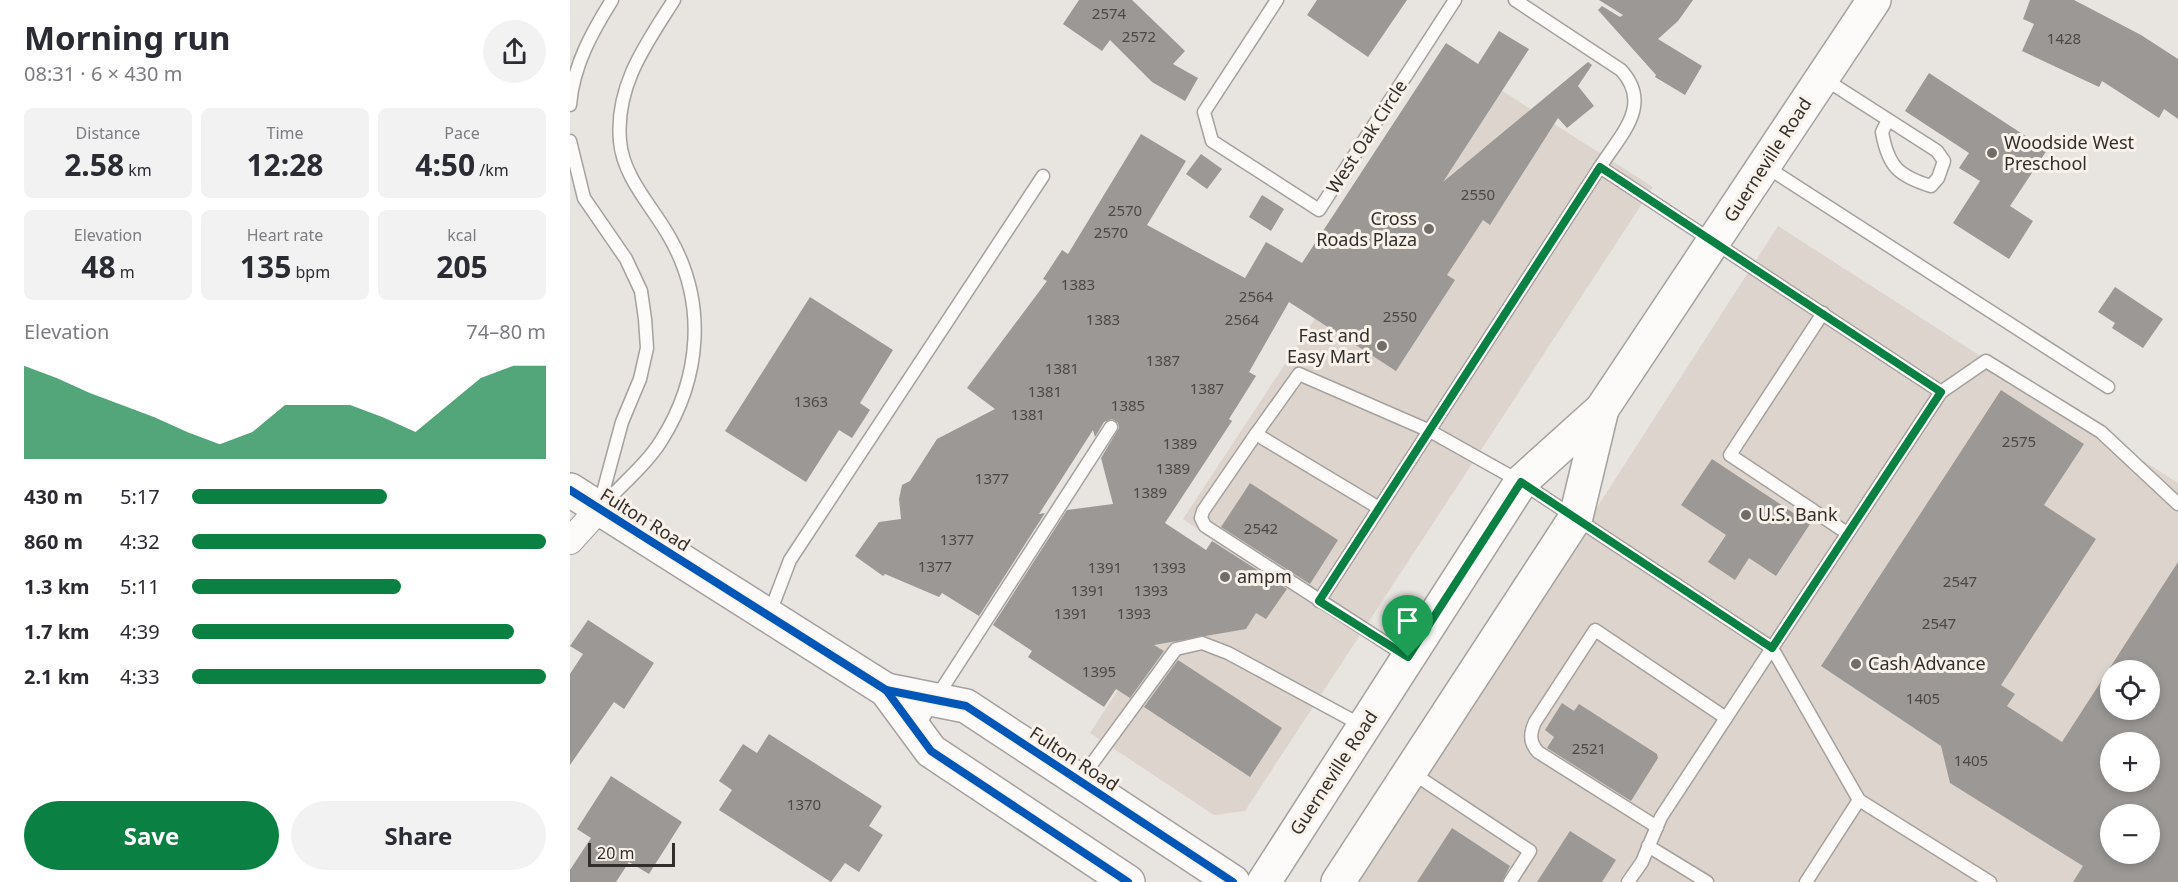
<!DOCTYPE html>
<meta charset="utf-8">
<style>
:root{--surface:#fff;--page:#f2f2f3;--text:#2b2b33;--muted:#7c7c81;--accent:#0b8043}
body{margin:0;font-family:"Noto Sans",sans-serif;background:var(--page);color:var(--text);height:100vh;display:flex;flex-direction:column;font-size:22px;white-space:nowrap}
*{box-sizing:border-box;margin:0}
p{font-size:20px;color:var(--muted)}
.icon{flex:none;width:33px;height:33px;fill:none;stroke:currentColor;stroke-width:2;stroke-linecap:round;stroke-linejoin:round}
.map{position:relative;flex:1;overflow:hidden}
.drawer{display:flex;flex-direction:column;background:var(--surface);width:570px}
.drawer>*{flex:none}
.buttons{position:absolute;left:1530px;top:660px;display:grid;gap:12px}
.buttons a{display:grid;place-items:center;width:60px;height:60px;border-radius:50%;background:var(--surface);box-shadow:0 3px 9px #0003;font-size:30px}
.scale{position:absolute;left:18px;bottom:15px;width:87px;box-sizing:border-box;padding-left:6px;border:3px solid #312e2b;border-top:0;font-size:16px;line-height:21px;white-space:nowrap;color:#312e2b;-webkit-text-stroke:4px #f9f2eb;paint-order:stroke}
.pin{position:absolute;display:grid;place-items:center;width:51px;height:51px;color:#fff;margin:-62px -26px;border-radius:50% 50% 50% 0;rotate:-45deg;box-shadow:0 0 6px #0007}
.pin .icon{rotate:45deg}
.round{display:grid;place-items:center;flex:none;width:63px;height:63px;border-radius:32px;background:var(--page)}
.headline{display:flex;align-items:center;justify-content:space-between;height:102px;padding:0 24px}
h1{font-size:33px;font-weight:700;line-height:45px}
.figures{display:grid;grid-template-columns:repeat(3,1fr);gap:9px;height:102px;padding:6px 24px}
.figures div{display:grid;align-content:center;border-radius:9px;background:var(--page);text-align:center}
.figures b{font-size:30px;font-weight:700}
.figures small{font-size:16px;font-weight:400}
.figures p{font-size:16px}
.chart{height:168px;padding:12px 24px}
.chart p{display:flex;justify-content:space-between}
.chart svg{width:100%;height:108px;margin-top:6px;fill:var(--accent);opacity:.7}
.primary-button{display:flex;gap:12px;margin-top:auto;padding:12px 24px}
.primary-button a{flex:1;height:69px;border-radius:36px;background:var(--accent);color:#fff;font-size:24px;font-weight:700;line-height:69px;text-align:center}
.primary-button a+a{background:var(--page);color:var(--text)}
ul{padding:0 24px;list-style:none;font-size:20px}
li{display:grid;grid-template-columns:96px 72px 1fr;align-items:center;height:45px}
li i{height:15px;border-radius:8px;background:var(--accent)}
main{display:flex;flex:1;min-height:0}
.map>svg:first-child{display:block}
.built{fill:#ddd5cd;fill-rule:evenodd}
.building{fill:#9b9895;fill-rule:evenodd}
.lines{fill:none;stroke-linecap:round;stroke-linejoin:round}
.service-casing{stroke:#a4a19e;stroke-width:15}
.minor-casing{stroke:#a4a19e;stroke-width:28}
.secondary-casing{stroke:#a4a19e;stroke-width:36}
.service{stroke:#fcfbfa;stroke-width:12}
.minor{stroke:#fcfbfa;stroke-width:26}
.secondary{stroke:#fcfbfa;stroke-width:33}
.cycleway-casing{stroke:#f9f2eb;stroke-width:11}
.cycleway{stroke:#0057b8;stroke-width:8}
.route-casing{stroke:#fff;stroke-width:12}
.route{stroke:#0b8043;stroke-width:8}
.poi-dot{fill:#716e6a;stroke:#f9f2eb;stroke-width:2}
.labels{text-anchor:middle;stroke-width:6;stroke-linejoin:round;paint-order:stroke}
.number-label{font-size:15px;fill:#4c4846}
.street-label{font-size:18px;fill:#312e2b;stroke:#f9f2eb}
.poi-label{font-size:18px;fill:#312e2b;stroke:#f9f2eb;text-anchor:start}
</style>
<main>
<section class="drawer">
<div class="headline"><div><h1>Morning run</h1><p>08:31 · 6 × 430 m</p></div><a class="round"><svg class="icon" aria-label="share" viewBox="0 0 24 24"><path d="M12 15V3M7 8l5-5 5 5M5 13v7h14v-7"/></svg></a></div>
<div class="figures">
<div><p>Distance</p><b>2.58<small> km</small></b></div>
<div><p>Time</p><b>12:28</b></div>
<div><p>Pace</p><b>4:50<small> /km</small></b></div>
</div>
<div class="figures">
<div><p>Elevation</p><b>48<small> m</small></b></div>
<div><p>Heart rate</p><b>135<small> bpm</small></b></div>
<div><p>kcal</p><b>205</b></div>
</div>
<div class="chart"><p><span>Elevation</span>74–80 m</p>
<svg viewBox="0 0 160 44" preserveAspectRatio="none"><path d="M0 44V6L10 11L20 17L30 22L40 27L50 33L60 38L70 33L80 22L90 22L100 22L110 27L120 33L130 22L140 11L150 6L160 6V44z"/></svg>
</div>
<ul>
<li><b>430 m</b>5:17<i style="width:55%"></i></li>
<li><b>860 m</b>4:32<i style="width:100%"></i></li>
<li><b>1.3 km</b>5:11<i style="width:59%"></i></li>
<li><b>1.7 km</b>4:39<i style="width:91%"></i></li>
<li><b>2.1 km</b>4:33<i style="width:100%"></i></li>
</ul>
<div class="primary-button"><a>Save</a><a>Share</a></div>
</section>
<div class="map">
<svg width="1608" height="882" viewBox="0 0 1608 882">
<rect width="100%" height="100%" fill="#e8e4e0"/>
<g class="built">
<path d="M906 74 1083 187 675 811 644 815 520 733 645 541 613 519Z"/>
<path d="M1208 226 1608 483V882H786ZM1540 670H1580V710H1540ZM1540 742H1580V782H1540ZM1540 814H1580V854H1540Z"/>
</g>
<g class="building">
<path d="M509 0H562L615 51 603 64 628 78 615 101 582 82 540 40 532 51 493 24Z"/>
<path d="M747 0H837L798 57 737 15Z"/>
<path d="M1029 0H1123L1108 21 1088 39 1132 66 1115 95 1085 77 1086 75 1028 10 1032 6 1050 17 1053 15Z"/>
<path d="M1460 0H1504L1571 35 1608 59V119L1594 109 1589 118 1532 81 1529 87 1452 51 1464 24 1453 19Z"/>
<path d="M929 31 959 49 873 182 1018 62 1022 65 1008 86 1024 106 997 128 988 118 920 225 913 220 877 275 885 280 826 371 719 302 679 372 686 376 659 419 662 421 595 523 636 550 642 541 717 589 696 619 686 613 676 629 584 645 594 651 560 698 546 689 534 707 458 657 462 651 423 625 497 510 543 504 531 458 549 428 548 423 542 419 534 422 525 437 523 430 469 514 475 513 409 616 372 593 369 597 315 574 313 576 285 556 309 522 331 519 329 499 332 485 340 481 367 439 425 409 397 388 477 281 473 279 492 250 498 254 571 134 616 161 577 225 675 278 696 242 732 263 876 43 908 64Z"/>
<path d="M1359 73 1477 150 1440 206 1463 221 1439 259 1383 223 1410 181 1389 168 1399 153 1335 111Z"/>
<path d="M631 154 652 169 637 189 616 174Z"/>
<path d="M692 195 714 209 701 231 679 217Z"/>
<path d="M1545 287 1593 319 1573 348 1542 328 1545 323 1528 312Z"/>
<path d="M240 297 323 350 290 403 300 410 282 438 269 430 236 482 155 431Z"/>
<path d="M1431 390 1514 444 1474 505 1526 539 1431 685 1445 694 1437 706 1492 742 1608 562V882H1503L1513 866 1380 783 1371 746 1251 666ZM1540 670H1580V710H1540ZM1540 742H1580V782H1540ZM1540 814H1580V854H1540Z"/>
<path d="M1142 459 1240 524 1206 576 1179 558 1165 580 1138 562 1156 535 1111 505Z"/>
<path d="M680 483 768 540 740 584 651 527Z"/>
<path d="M18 620 84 663 54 709 44 702 0 765V674L13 654 0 646Z"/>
<path d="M608 660 712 728 680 777 574 707Z"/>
<path d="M992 703 1004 711 1009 704 1087 754 1088 758 1061 801 977 748 984 737 975 730Z"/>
<path d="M199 734 312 806 299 826 313 835 289 872 275 863 261 882 149 810 162 790 149 781 173 744 187 753Z"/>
<path d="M41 776 112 822 79 874 59 862 46 882H0V870L21 838 7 829Z"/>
<path d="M882 828 940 866 932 882H847Z"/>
<path d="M1000 831 1046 860 1032 882H967Z"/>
</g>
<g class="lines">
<g class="service-casing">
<g id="service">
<path d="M707 0 634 112 642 141 749 210 885 0"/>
<path d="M1253 78 1367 151 1374 161 1368 178 1361 186C1328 176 1318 166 1312 132L1318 120"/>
<path d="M0 105C3 66 22 32 42 0"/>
<path d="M0 141 14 198 56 259 71 291 75 319 77 348 70 379 52 422 29 507"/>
<path d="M1195 166 1538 387"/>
<path d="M1253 313 1160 455 1277 533"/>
<path d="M1371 392 1416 361 1531 432 1608 504"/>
<path d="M686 434 633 511 631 518 635 526 836 656"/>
<path d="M30 508C49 487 76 465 91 441 131 378 137 303 100 238 83 207 53 178 50 141 45 86 76 44 104 0"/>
<path d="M809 508 686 434 729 374 860 431 951 482 1202 648 1371 392 1030 167C1051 134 1083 105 1051 70L945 0"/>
<path d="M749 601 1030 167"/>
<path d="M199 615 220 560 473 176"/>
<path d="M346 729 541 427"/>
<path d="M841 772 960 851 940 882"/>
<path d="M510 780 606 649 632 643 658 653 793 726"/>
<path d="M1087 827 968 752C959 742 960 733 965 722L1025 630 1156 718"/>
<path d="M1078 846 1137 882"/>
<path d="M1058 882 1072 862 1091 817 1202 648 1289 800 1420 882"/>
<path d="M1236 882 1289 800"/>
</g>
</g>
<g class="minor-casing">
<path id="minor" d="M0 541 29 509"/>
</g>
<g class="secondary-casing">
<g id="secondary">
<path d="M0 490 316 690 361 751 558 882"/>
<path d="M316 690 396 706 663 882"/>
<path d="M694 882 951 482 1032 409 1304 0"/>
<path d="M768 882 1006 517 1032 409"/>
</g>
</g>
<use href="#service" class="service"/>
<use href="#minor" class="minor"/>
<use href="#secondary" class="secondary"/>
<g class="cycleway-casing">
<g id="cycleway">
<path d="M0 490 316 690 361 751 558 882"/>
<path d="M316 690 396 706 663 882"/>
</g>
</g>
<use href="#cycleway" class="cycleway"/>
</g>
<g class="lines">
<g class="route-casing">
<path id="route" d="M1030 167 1371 392 1202 648 951 482 838 657 749 601Z"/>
</g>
<use href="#route" class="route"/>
</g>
<g class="poi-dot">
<circle cx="1422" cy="153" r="6"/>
<circle cx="859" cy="229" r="6"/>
<circle cx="812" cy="346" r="6"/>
<circle cx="1176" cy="515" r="6"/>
<circle cx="655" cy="577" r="6"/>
<circle cx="1286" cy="664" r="6"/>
</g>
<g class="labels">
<g class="number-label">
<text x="539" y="19">2574</text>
<text x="569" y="42">2572</text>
<text x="1494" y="44">1428</text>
<text x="908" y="200">2550</text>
<text x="555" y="216">2570</text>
<text x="541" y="238">2570</text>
<text x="508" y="290">1383</text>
<text x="686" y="302">2564</text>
<text x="830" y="322">2550</text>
<text x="533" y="325">1383</text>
<text x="672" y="325">2564</text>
<text x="593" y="366">1387</text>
<text x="492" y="374">1381</text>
<text x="637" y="394">1387</text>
<text x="475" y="397">1381</text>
<text x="241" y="407">1363</text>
<text x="558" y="411">1385</text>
<text x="458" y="420">1381</text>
<text x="1449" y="447">2575</text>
<text x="610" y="449">1389</text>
<text x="603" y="474">1389</text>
<text x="422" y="484">1377</text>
<text x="580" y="498">1389</text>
<text x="691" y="534">2542</text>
<text x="387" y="545">1377</text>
<text x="365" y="572">1377</text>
<text x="535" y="573">1391</text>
<text x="599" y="573">1393</text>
<text x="1390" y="587">2547</text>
<text x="518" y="596">1391</text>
<text x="581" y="596">1393</text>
<text x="501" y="619">1391</text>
<text x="564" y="619">1393</text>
<text x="1369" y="629">2547</text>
<text x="529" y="677">1395</text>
<text x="1353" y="704">1405</text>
<text x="1019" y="754">2521</text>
<text x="1401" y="766">1405</text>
<text x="234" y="810">1370</text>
</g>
<g class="street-label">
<text transform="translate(797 137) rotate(-57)" y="6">West Oak Circle</text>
<text transform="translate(1198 160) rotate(-57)" y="6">Guerneville Road</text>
<text transform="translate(75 520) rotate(32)" y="6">Fulton Road</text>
<text transform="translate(504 759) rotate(33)" y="6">Fulton Road</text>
<text transform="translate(764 773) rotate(-57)" y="6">Guerneville Road</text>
</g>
<g class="poi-label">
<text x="1434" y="149">Woodside West<tspan x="1434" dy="21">Preschool</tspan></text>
<text x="847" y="225" text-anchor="end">Cross<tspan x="847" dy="21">Roads Plaza</tspan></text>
<text x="800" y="342" text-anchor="end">Fast and<tspan x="800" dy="21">Easy Mart</tspan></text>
<text x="1188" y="521">U.S. Bank</text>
<text x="667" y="583">ampm</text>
<text x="1298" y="670">Cash Advance</text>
</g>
</g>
</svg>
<div class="buttons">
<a><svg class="icon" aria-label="locate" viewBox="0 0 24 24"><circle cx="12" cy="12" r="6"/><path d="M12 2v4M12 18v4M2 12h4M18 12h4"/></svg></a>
<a>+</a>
<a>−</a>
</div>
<div class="scale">20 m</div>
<div class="pin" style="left:838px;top:657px;background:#1e9e55"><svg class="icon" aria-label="arrive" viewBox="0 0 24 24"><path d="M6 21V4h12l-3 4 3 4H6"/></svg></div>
</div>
</main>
